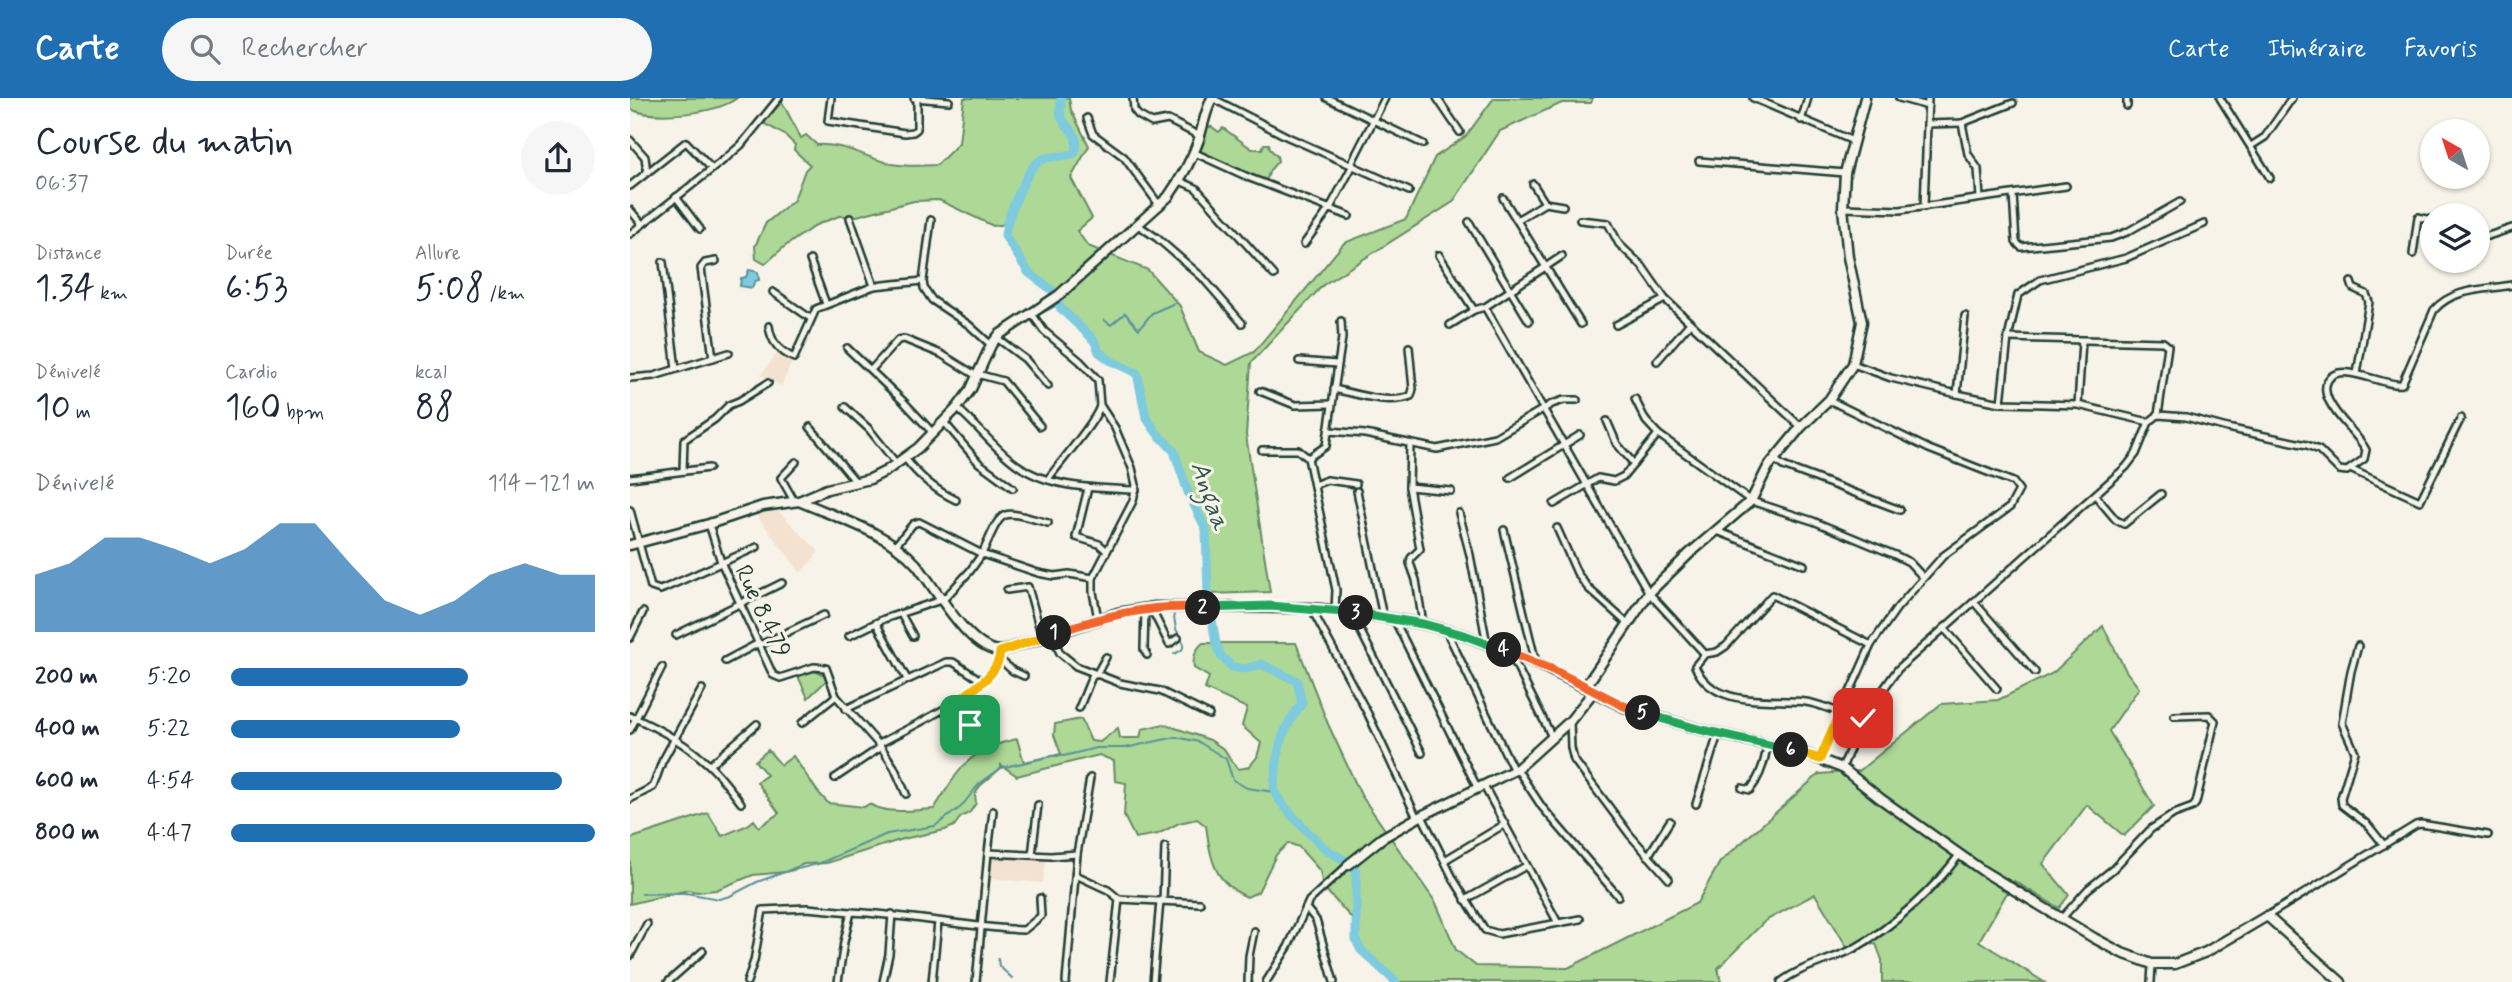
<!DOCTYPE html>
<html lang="fr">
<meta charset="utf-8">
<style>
:root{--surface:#fff;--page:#f6f6f7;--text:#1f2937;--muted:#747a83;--accent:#1f6fb2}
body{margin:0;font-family:Mynerve,sans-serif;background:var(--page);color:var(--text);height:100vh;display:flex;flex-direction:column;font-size:26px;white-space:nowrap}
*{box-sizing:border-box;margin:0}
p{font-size:23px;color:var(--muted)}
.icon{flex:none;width:38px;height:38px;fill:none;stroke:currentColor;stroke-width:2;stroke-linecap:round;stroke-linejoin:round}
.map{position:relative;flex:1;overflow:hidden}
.details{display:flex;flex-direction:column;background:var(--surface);width:630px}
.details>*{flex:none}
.needle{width:46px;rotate:321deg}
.tools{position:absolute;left:1790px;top:21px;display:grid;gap:14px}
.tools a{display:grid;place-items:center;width:70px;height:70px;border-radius:50%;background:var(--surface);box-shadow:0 2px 5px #0004;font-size:35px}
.pin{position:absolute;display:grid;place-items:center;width:60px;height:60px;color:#fff;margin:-30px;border-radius:14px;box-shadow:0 4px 10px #0006}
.km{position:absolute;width:35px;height:35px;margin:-18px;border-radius:50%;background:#222;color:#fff;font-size:19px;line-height:35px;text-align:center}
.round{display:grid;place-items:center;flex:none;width:74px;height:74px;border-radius:37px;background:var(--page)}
.summary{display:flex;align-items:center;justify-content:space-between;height:119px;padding:0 35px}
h1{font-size:38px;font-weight:600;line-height:52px}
.metrics{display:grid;grid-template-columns:repeat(3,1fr);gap:10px;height:119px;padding:7px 35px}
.metrics div{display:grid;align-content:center}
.metrics b{font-size:35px;font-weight:600}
.metrics small{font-size:19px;font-weight:400}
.metrics p{font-size:19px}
.chart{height:196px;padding:14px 35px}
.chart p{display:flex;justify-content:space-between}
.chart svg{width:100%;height:126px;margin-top:7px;fill:var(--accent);opacity:.7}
ul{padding:0 35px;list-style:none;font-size:23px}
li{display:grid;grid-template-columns:112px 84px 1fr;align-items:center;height:52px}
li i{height:18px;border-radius:9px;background:var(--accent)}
header{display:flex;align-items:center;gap:42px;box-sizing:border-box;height:98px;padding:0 35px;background:var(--accent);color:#fff}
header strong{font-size:33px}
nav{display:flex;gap:38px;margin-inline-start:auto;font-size:24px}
.search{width:490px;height:63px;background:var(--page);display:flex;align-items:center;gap:18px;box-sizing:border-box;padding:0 24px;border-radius:38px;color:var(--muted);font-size:26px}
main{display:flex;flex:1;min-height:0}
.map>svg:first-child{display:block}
.built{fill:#f2e2cf}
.green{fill:#add896;stroke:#668a65;stroke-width:2}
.water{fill:#7ecade;stroke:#58929a;stroke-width:2}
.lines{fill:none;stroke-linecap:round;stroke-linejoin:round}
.stream{stroke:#58929a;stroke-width:2}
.river{stroke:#7ecade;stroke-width:9}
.street-casing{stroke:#1f3d34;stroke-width:10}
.secondary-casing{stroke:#1f3d34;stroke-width:13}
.street{stroke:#f7f3e8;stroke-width:5}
.secondary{stroke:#f7f3e8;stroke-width:8}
.split-1-casing{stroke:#fff;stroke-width:14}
.split-2-casing{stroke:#fff;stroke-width:14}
.split-3-casing{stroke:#fff;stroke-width:14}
.split-4-casing{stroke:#fff;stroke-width:14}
.split-5-casing{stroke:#fff;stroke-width:14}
.split-6-casing{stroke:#fff;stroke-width:14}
.split-7-casing{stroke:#fff;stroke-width:14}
.split-1{stroke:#f5b400;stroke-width:9}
.split-2{stroke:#f0652b;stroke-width:9}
.split-3{stroke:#22a559;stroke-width:9}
.split-4{stroke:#22a559;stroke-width:9}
.split-5{stroke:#f0652b;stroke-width:9}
.split-6{stroke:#22a559;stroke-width:9}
.split-7{stroke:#f5b400;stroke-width:9}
.labels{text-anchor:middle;stroke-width:6;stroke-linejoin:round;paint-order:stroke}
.street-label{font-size:24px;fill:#1f3d34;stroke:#f7f3e8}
.water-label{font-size:26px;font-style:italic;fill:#325956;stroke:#f7f3e8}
</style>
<header>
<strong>Carte</strong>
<div class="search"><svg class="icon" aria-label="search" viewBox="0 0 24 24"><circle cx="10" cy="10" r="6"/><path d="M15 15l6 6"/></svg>Rechercher</div>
<nav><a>Carte</a><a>Itinéraire</a><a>Favoris</a></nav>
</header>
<main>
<section class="details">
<div class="summary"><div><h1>Course du matin</h1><p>06:37</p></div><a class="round"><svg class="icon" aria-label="share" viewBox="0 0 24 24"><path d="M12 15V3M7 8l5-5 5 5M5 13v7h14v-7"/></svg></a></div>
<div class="metrics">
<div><p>Distance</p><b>1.34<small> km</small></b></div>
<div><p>Durée</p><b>6:53</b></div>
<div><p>Allure</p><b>5:08<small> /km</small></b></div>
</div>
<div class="metrics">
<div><p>Dénivelé</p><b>10<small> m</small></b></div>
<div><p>Cardio</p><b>160<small> bpm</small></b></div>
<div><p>kcal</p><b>88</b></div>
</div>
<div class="chart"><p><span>Dénivelé</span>114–121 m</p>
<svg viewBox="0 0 160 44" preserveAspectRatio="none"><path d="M0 44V24L10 20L20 11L30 11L40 15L50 20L60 15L70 6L80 6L90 20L100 33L110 38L120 33L130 24L140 20L150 24L160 24V44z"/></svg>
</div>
<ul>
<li><b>200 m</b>5:20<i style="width:65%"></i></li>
<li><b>400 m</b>5:22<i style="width:63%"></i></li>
<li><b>600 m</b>4:54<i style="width:91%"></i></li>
<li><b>800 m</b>4:47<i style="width:100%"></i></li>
</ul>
</section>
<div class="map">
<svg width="1882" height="884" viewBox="0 0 1882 884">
<rect width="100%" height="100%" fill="#f7f3e8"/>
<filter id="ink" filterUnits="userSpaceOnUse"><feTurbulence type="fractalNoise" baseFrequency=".0143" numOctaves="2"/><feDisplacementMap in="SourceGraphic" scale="14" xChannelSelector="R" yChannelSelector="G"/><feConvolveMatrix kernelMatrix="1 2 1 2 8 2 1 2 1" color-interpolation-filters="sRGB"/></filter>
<g filter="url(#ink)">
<g class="built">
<path d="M149 253 162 264 151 288 131 277Z"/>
<path d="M148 413 189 454 171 475 125 415Z"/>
<path d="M360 757 416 762 413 785 358 780Z"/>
</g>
<g class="green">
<path d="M0 0H107C86 16 24 22 0 11Z"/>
<path d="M334 0H439L441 12 459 48 441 80 462 120 447 133 458 148 518 172 550 208 569 254 597 267 624 254 714 145 776 121 805 59 836 38 864 0H963L961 5H932L870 33 823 104 693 187 621 265 616 337 640 494 578 496 576 431 559 397 544 353 526 334 516 319 507 275 495 268 481 263 469 254 465 244 459 237 431 211 422 192 399 175 375 138 377 126 363 128 309 102 284 103 227 118H209L186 127 154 149 135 166 126 161 125 148 136 125 164 102 175 72 180 67 164 52 165 47 155 37 135 26V21L152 4 171 40 176 37 187 47C213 45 237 60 262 66 277 69 292 68 307 67L329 45Z"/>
<path d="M573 28 582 29 589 34 593 30 622 51H632L634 46H639L640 51 647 58 648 63 640 72 635 86 564 56Z"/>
<path d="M1473 528 1496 573 1509 590 1479 633 1524 708 1494 738 1457 707 1413 766 1439 797 1429 810 1384 783 1349 843 1414 884H1252V862L1246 846 1217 849 1185 796 1135 823 1088 870 1091 884H766L728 848 726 842V825L693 789 690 773 669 749 658 745 646 757 628 794 617 799C583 784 581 761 576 728L567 721 549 725 528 736 505 740 494 718 496 685 485 683 484 663 469 657 387 678 371 667V670L350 688 345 696 346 705 340 714 330 720 324 728 315 732 273 741 197 765 174 766 155 774 123 777 86 792 67 794 58 792 0 806V742L5 739 78 715 92 738 118 727 124 722 129 729 149 715 127 684 137 677 125 663 138 652 151 667 163 658 188 694 198 705 234 709 239 706C259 717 282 712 304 711 330 671 336 652 387 641L394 664 431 656 424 637 425 626 451 621 461 643 470 644 488 630 490 640H510L512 631 534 626 580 642 595 652 601 663 609 671 619 669 627 659 631 645 612 628 617 610 575 591 579 579 564 570C562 561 566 550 573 545H666L698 626 731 697 806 805 826 852 846 868 938 870 1067 805 1090 764 1189 676 1229 673 1311 606 1368 602 1423 575Z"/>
<path d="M181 572 195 577 197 582 178 600 167 576Z"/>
</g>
<path class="water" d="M119 172 128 174 129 182 125 183 122 190 110 188 111 180 116 179Z"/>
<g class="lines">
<g class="stream">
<path d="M408 217 429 206"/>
<path d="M474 222 481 227 495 215 509 231 522 215 545 205"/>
<path d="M496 508 521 506"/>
<path d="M543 513 546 531 554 546 552 552 544 556"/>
<path d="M12 796 56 795 89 801 100 798 127 784 155 774 188 766 257 736 305 728 331 709 349 686 371 670 422 658H434L466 650H495L546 639 569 644 596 661 603 682 617 690 644 694"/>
<path d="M368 861 369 868 382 880"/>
</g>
<path class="river" d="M431 0C431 5 429 13 431 18 437 33 451 34 445 55 434 60 419 56 408 64 397 71 375 124 375 138L399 175 422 192 431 211 459 237 465 244 469 254 481 263 507 275 516 319 526 334 544 353 559 397 576 431 578 496 586 546 591 558 602 569 615 571 631 566 667 583 672 605C654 630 648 643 646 674 645 680 643 690 645 695 649 705 686 743 696 751 706 759 719 761 726 773V842L731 852 766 884"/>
<g class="street-casing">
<g id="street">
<path d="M201 0 198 23 275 35 283 34 287 31V0"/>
<path d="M284 0 319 3"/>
<path d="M503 0 504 12 508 17 522 25 538 22 570 38"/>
<path d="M582 0 658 39 779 93"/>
<path d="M697 0 793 46"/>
<path d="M807 0 830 34"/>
<path d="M1123 0 1223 43"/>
<path d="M1269 0 1298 8"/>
<path d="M1590 0 1640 80"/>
<path d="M1497 8V0"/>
<path d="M457 20 463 36 494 59 530 108"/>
<path d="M1171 22 1178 0"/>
<path d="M1332 25 1338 56 1348 71 1350 100"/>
<path d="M1297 26 1332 25 1383 5"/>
<path d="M0 42 15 59 17 74"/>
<path d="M1621 48 1635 39 1662 0"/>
<path d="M563 54 620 80 719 118"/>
<path d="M1069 63 1215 75"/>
<path d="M721 66 755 0"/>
<path d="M550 83 566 90 644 177"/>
<path d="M903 86 915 105"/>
<path d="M0 88 56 44 82 71"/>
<path d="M1383 96 1386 144 1391 149 1481 140 1497 134 1550 104"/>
<path d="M46 99 70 131"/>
<path d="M873 100 951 226"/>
<path d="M1294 109 1298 0"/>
<path d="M1213 110 1270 112 1436 88"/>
<path d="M0 112 12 126"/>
<path d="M220 120 244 188"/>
<path d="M301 122 293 183 294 190 302 202 339 227 361 247"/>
<path d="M887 122 915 105 933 108"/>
<path d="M950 122 978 125 989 146 1012 168 1035 201 1171 329"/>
<path d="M839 124 899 223"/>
<path d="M508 127 527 140 572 179 612 225"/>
<path d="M0 136 96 60 111 47 149 0"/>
<path d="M1848 138H1858L1882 130"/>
<path d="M674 146 700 110 723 67"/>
<path d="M1783 156 1788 119 1802 122"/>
<path d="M809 157 844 212"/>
<path d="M180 162 196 206"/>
<path d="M33 164 46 271"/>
<path d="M1721 184 1723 190 1736 196 1739 204 1727 276"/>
<path d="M143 194 180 220"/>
<path d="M855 209 1019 495 1075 556"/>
<path d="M402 216 414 233 450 263 468 282 470 307 485 330 502 370 506 387 503 403 463 480V494L468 521"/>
<path d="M820 227 844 212 855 209 932 158"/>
<path d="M986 227 1035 201"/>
<path d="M139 228C141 244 149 253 164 260L186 211 244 188 293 183"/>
<path d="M367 240 395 261 418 288"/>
<path d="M1378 240 1533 244 1538 248 1528 317"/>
<path d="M217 250 273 303 303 335"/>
<path d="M83 260 71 170 75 165 86 163"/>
<path d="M669 263 707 266"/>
<path d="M1027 263 1060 225"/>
<path d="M1223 266 1261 280 1327 296 1371 305 1448 307 1519 324"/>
<path d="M241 272 268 242 274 241 311 256 347 278"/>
<path d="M347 276 373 283 410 328"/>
<path d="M0 280 24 278 99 255"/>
<path d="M704 291C727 296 758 307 781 298L783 291 779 249"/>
<path d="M630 293 665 307 702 306"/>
<path d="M1327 296 1335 218"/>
<path d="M1005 301 1016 323 1028 336 1121 403 1183 423 1265 457 1279 464 1293 479"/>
<path d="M1371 305 1378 240 1388 197 1410 182 1496 160 1574 126"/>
<path d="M1448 307 1452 243"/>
<path d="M215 309 239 331 266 365"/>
<path d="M327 310C347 327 364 350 386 366 419 391 466 390 506 392"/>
<path d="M977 323 987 346 1004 366"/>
<path d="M314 324 349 365 383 390"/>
<path d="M180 329 226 384"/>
<path d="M700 333 735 336 807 351 865 339 922 306 934 302H947"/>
<path d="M780 346 779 389 790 451 781 460 780 465 786 482 793 526"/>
<path d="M632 352H668L678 360 706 492 705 512"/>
<path d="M275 360C289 379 305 392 326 402"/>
<path d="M678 360 696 348 712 240 711 223"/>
<path d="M1144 361 1153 368 1270 412"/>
<path d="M1720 371 1790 403 1831 320"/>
<path d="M53 373 54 342 85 321 99 307 109 303 138 285"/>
<path d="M0 380 79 370"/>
<path d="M880 380 950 337"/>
<path d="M418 381C428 367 469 320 470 307"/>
<path d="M684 387 697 382 726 386"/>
<path d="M779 389 821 393"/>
<path d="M458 390 446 439 469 446 477 453"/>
<path d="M727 393 753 519"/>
<path d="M1465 397 1486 422 1494 426 1531 396"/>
<path d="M164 403 151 380 166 364"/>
<path d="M924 406 968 380 984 383 994 378 1028 336"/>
<path d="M0 412 21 489 30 492 35 490 127 449"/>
<path d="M829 415 840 457 857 546"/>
<path d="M418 425C367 411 374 409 352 456L408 475 424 478 439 476 463 480"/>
<path d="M79 426 91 464 143 577 150 580 184 569 196 570 206 598 251 649 264 669 276 696"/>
<path d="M927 430 947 475 958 490 998 526"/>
<path d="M874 432 906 565"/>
<path d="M1087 433 1174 467"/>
<path d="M377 492 398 489 412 539"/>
<path d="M1344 504 1405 574"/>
<path d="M521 510 539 546 548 540"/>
<path d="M681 510 738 616 787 720"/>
<path d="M515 511 514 551 517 557"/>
<path d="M721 514 792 655"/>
<path d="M271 516 283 538"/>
<path d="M764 521 848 691"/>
<path d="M246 525 277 581"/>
<path d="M1314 530 1367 591"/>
<path d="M816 532 884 673"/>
<path d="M422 536 430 555 446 568 490 585 530 593 579 617"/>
<path d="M46 537 152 485"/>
<path d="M219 538 254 521 314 501 340 473 352 456 289 424 283 426 265 448"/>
<path d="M0 540 13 514"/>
<path d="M130 547 194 517"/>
<path d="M1728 548 1721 573 1712 625 1725 654 1711 700 1712 707 1738 727 1754 747"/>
<path d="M880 555 922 639"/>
<path d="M369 561 383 573 394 578"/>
<path d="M95 563 129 545"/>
<path d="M466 577 476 559"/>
<path d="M327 602 346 639"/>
<path d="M449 610 463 576"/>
<path d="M216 611 316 564H323L352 583"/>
<path d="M0 618C28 630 57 646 79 667 91 678 101 692 111 705"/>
<path d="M1233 620C1212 618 1196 607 1176 604 1138 600 1083 611 1065 568L1075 556 1087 554 1096 548 1142 497 1241 547"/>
<path d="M940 623 941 650 944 662 1000 737 1039 781"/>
<path d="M172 625 206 598"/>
<path d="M0 632 32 569"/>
<path d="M249 646C279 629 368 591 370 554"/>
<path d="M1190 661 1241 547 1267 510 1313 458 1380 409 1389 392 1383 384 1299 351 1199 302"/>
<path d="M80 667 127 626"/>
<path d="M1212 670 1233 620 1268 571 1496 369 1506 356 1519 324 1528 317 1556 319 1597 330 1677 347 1689 352 1709 372 1717 373 1734 361 1736 352C1728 336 1709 323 1699 303 1696 297 1694 289 1698 282 1711 262 1753 289 1772 286L1804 212C1823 190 1855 192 1882 187"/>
<path d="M887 671 912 709 988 798"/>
<path d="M205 680 251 649"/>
<path d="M854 688 928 825"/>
<path d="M1112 690 1120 692C1131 678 1135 664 1137 647"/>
<path d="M0 701 23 689 32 664 72 591"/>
<path d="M1066 706 1088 636"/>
<path d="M792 718 824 782 855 832 869 836 950 821"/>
<path d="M358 755 363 713"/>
<path d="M447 756 460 680"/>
<path d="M402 757 408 707"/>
<path d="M1018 758 1040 723"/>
<path d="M815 762 875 726"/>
<path d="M446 777 478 792 489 801 480 884"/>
<path d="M489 801 570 805"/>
<path d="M835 802 896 768"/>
<path d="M533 803 535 749"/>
<path d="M676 810 686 822 704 884"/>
<path d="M1637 818 1786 727 1791 726 1858 737"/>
<path d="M1432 820 1458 791 1483 771 1521 731 1544 716 1563 709 1566 705 1585 623 1579 617 1544 618"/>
<path d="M0 858 17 826"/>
<path d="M38 884 73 853"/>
<path d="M117 884 124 863 133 812 177 810 221 814"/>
<path d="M208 884 214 844 221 814C279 817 336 829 394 832L411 818 410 800"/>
<path d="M253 884 259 856 262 816"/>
<path d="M302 884 308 824"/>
<path d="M346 884 358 755 421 758 447 756 436 884"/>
<path d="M523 884 530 803"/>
<path d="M618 884 619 858 624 833"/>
<path d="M636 884 658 849 679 803 718 767"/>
<path d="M1151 884C1173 867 1201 863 1225 850 1264 828 1303 792 1330 756"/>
<path d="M1521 884 1522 866"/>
</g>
</g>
<g class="secondary-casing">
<g id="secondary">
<path d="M169 403C208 420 257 434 286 466 304 487 343 561 375 552L488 515 525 509 681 510 721 514 793 526 834 537 906 565 994 609 1068 631 1173 655 1212 670 1251 701 1353 773 1464 840 1492 855 1522 866H1545L1576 854 1637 818 1711 884"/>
<path d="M0 447 79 426 133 408 169 403 197 391 240 381 256 373 288 350 327 310 341 291 361 247 369 237 429 197 538 99C550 82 561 64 568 44 573 29 575 14 582 0"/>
<path d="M956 588 1019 495 1059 456 1121 403 1138 369 1171 329 1199 302 1223 266 1232 224 1218 159 1213 110 1215 75 1235 0"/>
<path d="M718 767 752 740 787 720 887 671 940 623 964 593"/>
</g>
</g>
<use href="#street" class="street"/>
<use href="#secondary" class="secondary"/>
</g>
</g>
<g class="lines" filter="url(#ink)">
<g class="split-1-casing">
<path id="split-1" d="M340 627 327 603C344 591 369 576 370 554L424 535"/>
</g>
<g class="split-2-casing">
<path id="split-2" d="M424 535C476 518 518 506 573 510"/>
</g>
<g class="split-3-casing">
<path id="split-3" d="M573 510 640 508 726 515"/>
</g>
<g class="split-4-casing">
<path id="split-4" d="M726 515 793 526 834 537 874 552"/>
</g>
<g class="split-5-casing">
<path id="split-5" d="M874 552 923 572 994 608 1013 615"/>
</g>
<g class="split-6-casing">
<path id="split-6" d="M1013 615 1068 631 1161 652"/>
</g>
<g class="split-7-casing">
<path id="split-7" d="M1161 652 1190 661 1210 614 1221 619 1233 620"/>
</g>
<use href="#split-1" class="split-1"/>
<use href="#split-2" class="split-2"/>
<use href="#split-3" class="split-3"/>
<use href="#split-4" class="split-4"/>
<use href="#split-5" class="split-5"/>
<use href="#split-6" class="split-6"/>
<use href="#split-7" class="split-7"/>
</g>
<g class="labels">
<g class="street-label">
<text transform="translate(133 513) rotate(65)" y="8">Rue 8.479</text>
</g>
<g class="water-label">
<text transform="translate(581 397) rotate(71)" y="9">Angaa</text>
</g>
</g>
</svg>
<div class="tools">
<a><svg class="needle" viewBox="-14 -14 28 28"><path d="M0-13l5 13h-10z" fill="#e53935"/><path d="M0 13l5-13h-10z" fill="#747a83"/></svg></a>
<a><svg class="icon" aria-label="layers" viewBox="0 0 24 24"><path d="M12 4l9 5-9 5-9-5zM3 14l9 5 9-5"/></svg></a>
</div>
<div class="pin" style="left:340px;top:627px;background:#1e9e55"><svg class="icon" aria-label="arrive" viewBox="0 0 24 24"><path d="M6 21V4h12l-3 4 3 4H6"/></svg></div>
<div class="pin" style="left:1233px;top:620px;background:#d93025"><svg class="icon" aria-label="check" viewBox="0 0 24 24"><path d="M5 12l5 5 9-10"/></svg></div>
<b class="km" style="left:424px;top:535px">1</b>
<b class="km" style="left:573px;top:510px">2</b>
<b class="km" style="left:726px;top:515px">3</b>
<b class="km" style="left:874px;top:552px">4</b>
<b class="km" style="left:1013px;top:615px">5</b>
<b class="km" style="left:1161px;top:652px">6</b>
</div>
</main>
